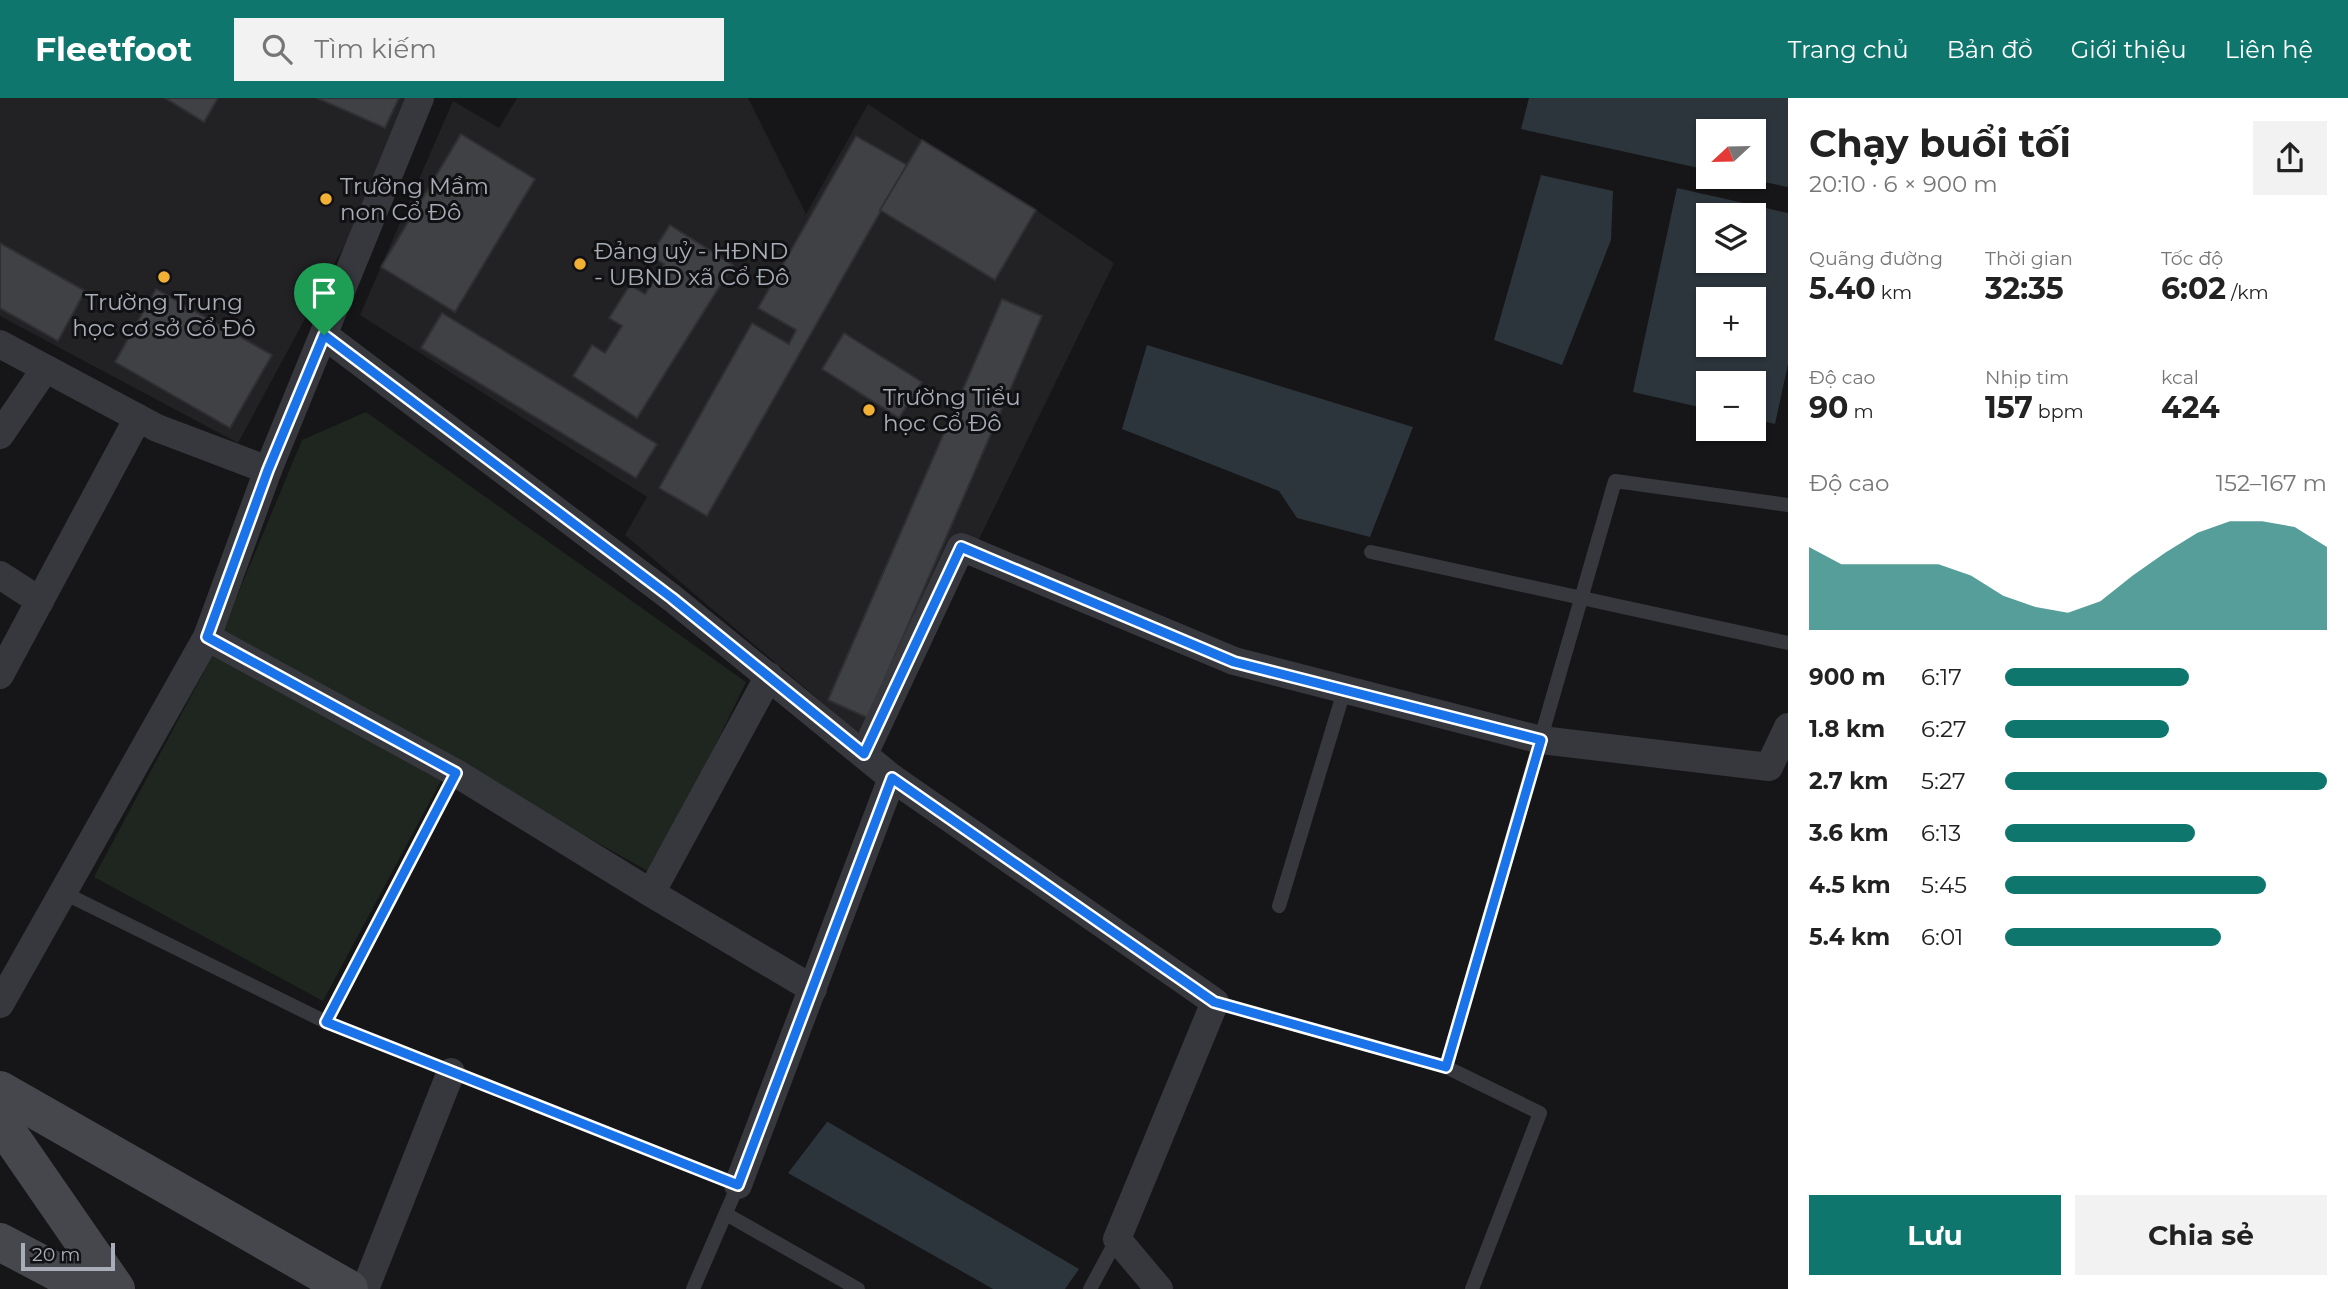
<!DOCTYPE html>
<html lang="vi">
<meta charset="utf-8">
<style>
:root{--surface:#fff;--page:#f2f2f2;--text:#222;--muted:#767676;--accent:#0f766e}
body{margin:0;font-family:Montserrat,sans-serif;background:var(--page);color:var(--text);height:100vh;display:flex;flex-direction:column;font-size:26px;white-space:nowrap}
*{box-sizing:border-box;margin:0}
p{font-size:23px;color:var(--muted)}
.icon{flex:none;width:38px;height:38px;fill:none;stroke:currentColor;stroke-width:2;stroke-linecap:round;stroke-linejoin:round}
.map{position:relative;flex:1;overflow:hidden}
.panel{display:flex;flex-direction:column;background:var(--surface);width:560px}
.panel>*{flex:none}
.needle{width:46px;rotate:248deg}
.fabs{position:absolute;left:1696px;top:21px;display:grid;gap:14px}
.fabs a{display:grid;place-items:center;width:70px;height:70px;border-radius:0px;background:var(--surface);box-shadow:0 2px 5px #0004;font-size:35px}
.scale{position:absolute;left:21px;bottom:18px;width:94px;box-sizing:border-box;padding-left:7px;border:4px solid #a8adb8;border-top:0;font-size:19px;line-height:24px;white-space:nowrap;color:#a8adb8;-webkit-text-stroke:5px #111113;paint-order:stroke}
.pin{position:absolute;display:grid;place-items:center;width:60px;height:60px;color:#fff;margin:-72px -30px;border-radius:50% 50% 50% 0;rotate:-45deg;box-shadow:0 0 7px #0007}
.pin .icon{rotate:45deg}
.round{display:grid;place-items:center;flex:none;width:74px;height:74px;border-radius:0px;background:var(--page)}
.overview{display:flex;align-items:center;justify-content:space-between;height:119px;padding:0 21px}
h1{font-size:38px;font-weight:700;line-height:52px}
.stats{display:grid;grid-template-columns:repeat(3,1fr);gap:10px;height:119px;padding:7px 21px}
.stats div{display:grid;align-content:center}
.stats b{font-size:30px;font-weight:700}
.stats small{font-size:19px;font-weight:400}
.stats p{font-size:19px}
.chart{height:196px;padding:14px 21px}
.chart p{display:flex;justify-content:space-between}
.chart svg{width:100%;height:126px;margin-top:7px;fill:var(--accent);opacity:.7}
.button{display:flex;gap:14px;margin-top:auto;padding:14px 21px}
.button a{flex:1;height:80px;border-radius:0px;background:var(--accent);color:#fff;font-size:28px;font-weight:700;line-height:80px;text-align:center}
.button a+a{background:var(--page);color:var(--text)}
ul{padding:0 21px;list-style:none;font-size:23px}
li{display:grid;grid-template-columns:112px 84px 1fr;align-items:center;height:52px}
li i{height:18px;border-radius:9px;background:var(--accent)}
header{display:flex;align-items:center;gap:42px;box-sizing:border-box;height:98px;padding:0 35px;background:var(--accent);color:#fff}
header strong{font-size:33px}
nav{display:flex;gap:38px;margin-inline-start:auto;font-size:24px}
.search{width:490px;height:63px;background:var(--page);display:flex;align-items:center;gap:18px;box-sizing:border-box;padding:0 24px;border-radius:0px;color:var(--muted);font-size:26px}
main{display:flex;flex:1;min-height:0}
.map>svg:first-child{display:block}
.built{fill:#222225}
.green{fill:#1e261f}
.water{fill:#2c353c;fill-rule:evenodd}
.building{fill:#404145;stroke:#303034;stroke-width:2}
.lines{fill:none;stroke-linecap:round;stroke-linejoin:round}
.service{stroke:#37383d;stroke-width:14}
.minor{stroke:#37383d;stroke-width:28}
.secondary{stroke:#45474d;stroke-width:38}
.route-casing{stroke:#fff;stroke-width:14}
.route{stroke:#1a73e8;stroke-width:9}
.poi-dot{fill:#f2b134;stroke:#111113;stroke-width:2.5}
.labels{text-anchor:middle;stroke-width:6;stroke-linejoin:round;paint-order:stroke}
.poi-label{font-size:23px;fill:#a8adb8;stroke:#111113;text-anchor:start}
</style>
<header>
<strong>Fleetfoot</strong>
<div class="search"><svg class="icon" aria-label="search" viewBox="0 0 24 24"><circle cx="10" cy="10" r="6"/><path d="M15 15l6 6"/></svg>Tìm kiếm</div>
<nav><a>Trang chủ</a><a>Bản đồ</a><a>Giới thiệu</a><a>Liên hệ</a></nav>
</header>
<main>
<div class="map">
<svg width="1788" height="1191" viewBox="0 0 1788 1191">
<rect width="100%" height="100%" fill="#161618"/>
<g class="built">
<path d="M0 0H405L349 139 238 345 0 218Z"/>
<path d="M517 0H748L806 116 868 6 922 42 1036 112 1114 165 978 443 956 435 872 631 857 634 625 437 647 399 360 217 453 3 499 30Z"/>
</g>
<g class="green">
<path d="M366 314 746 584 653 776 222 534 302 342Z"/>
<path d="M214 555 443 679 323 903 94 779Z"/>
</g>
<g class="water">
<path d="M1529 0H1788V89L1739 79H1754V33H1708V72L1521 31Z"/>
<path d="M1541 77 1613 93 1611 142 1562 267 1494 242Z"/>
<path d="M1677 90 1788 115V266L1775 326 1754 321V285H1708V311L1633 294ZM1754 117V163H1708V117ZM1708 201H1754V247H1708Z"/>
<path d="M1147 247 1413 329 1370 439 1297 420 1279 393 1122 331Z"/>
<path d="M827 1024H828L1079 1171 1065 1191H993L788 1075Z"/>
</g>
<g class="building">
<path d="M165 0H218L204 24Z"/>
<path d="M317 0H399L385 30Z"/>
<path d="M461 36 535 81 455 214 381 169Z"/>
<path d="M856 38 907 67 707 418 659 390 752 225 789 246 796 232 758 210Z"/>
<path d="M922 42 1036 112 995 182 880 112Z"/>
<path d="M670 127 733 167 637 320 573 278 592 247 605 255 622 228 609 220 630 187 645 196 664 166 650 158Z"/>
<path d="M0 145 85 193 58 243 0 210Z"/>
<path d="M156 191 272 257 230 330 115 264Z"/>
<path d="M1002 201 1042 218 868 620 828 602Z"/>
<path d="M442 215 657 346 636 380 421 250Z"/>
<path d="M844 235 922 284 899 320 822 271Z"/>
</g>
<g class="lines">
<g class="service">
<path d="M1371 454 1788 545"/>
<path d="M64 795 326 924 738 1087 693 1191"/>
<path d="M1279 808 1344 593"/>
<path d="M1215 904 1446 969 1540 1015 1472 1191"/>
<path d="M326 924 456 675"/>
<path d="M1446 969 1615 383 1788 407"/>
<path d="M726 1116 858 1191"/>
<path d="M1090 1191 1117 1141"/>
</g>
<g class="minor">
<path d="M324 237 672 500 892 680 1215 904 1117 1141 1159 1191"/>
<path d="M0 246 157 330 268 372"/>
<path d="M0 337 45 271"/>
<path d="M0 477 40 503"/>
<path d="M207 539 456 675 651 795 813 891"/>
<path d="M0 577 138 320"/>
<path d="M864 656 961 449 1234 563 1541 642 1769 669 1788 629"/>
<path d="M651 795 769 578"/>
<path d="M0 906 207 539 268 372 420 0"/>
<path d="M738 1087 892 680"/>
<path d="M365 1191 451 974"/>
</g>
<g class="secondary">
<path d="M0 992 349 1191"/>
<path d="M0 1023 116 1191"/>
<path d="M0 1144 89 1191"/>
</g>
</g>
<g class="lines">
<g class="route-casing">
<path id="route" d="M324 237 672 500 864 656 961 449 1234 564 1541 642 1446 969 1214 904 892 680 738 1087 326 924 456 675 207 539 268 372Z"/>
</g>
<use href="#route" class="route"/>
</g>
<g class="poi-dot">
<circle cx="326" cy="101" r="7"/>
<circle cx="580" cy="166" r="7"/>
<circle cx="164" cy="179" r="7"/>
<circle cx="869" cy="312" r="7"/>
</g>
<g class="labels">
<g class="poi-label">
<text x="340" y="96">Trường Mầm<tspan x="340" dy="26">non Cổ Đô</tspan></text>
<text x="594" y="161">Đảng uỷ - HĐND<tspan x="594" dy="26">- UBND xã Cổ Đô</tspan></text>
<text x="164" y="212" text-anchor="middle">Trường Trung<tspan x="164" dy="26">học cơ sở Cổ Đô</tspan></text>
<text x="883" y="307">Trường Tiểu<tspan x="883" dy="26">học Cổ Đô</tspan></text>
</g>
</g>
</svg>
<div class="fabs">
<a><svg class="needle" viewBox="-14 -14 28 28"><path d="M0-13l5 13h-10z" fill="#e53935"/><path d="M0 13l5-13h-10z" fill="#767676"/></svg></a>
<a><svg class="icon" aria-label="layers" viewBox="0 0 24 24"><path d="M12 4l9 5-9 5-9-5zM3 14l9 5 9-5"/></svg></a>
<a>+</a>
<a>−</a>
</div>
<div class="scale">20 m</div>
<div class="pin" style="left:324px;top:237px;background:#1e9e55"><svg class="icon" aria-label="arrive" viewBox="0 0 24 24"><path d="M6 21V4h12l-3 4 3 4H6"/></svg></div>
</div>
<section class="panel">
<div class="overview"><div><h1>Chạy buổi tối</h1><p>20:10 · 6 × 900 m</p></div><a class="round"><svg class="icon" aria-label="share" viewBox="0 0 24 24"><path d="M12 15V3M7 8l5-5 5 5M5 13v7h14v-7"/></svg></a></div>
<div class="stats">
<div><p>Quãng đường</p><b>5.40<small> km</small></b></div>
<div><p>Thời gian</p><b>32:35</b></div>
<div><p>Tốc độ</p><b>6:02<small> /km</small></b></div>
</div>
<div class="stats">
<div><p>Độ cao</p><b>90<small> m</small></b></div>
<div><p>Nhịp tim</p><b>157<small> bpm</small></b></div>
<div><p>kcal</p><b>424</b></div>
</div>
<div class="chart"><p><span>Độ cao</span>152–167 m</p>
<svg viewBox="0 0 160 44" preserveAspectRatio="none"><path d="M0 44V15L10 21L20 21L30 21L40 21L50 25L60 32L70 36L80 38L90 34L100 25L110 17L120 10L130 6L140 6L150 8L160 15V44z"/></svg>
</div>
<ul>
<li><b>900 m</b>6:17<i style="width:57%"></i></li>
<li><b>1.8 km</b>6:27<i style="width:51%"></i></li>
<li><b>2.7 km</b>5:27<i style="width:100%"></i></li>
<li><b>3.6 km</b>6:13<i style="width:59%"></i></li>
<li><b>4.5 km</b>5:45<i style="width:81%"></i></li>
<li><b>5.4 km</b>6:01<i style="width:67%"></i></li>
</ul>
<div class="button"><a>Lưu</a><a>Chia sẻ</a></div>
</section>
</main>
